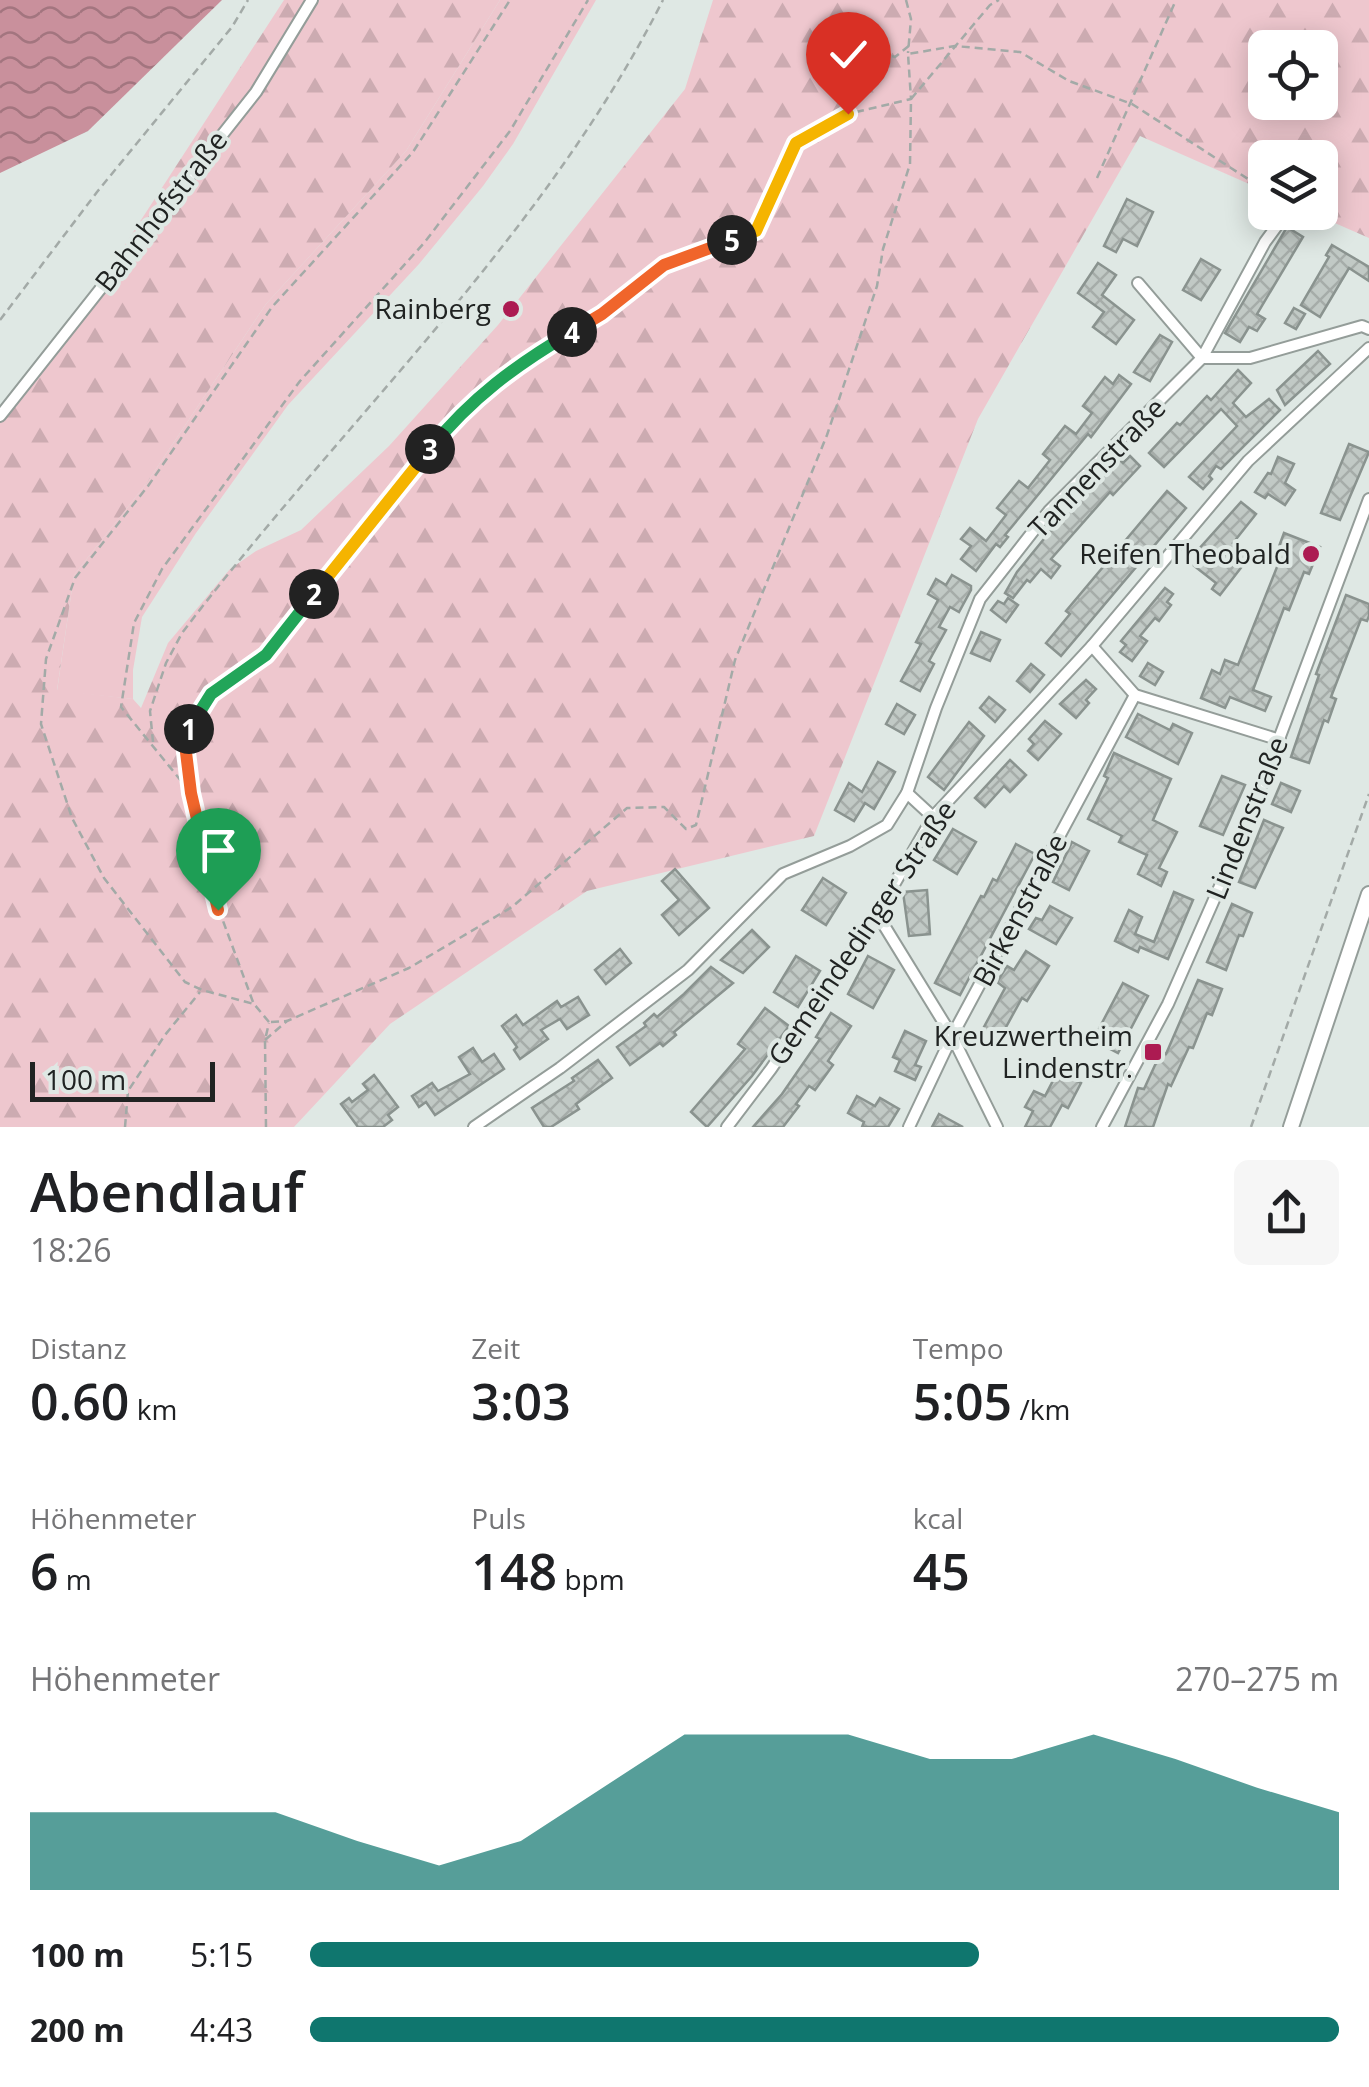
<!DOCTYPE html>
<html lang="de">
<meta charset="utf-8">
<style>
:root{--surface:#fff;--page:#f6f6f6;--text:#202124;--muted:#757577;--accent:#0f766e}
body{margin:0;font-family:"Open Sans",sans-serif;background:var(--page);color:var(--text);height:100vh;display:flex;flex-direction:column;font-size:38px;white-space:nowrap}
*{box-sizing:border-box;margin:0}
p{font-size:32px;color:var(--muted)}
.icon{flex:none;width:55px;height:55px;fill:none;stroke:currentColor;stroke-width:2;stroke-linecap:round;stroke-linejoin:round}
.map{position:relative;height:1127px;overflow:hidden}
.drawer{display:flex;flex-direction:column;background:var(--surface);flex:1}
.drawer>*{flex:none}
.fabs{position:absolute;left:1248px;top:30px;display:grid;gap:20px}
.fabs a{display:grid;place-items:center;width:90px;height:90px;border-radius:15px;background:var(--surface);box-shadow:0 5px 25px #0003;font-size:50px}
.scale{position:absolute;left:30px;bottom:25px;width:185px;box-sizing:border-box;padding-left:10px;border:5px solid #202322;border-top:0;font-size:28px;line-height:35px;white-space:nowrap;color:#202322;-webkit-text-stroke:8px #dfe8e4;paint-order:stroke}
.pin{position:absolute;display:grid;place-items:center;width:85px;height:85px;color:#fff;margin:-102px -42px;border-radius:50% 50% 50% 0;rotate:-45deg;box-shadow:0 0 10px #0007}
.pin .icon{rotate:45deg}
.km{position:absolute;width:50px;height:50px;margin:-25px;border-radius:50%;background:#222;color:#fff;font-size:28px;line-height:50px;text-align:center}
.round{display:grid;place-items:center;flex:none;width:105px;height:105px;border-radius:15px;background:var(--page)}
.headline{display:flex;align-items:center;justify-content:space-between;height:170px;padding:0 30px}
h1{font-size:55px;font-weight:600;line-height:75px}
.metrics{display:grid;grid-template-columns:repeat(3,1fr);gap:15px;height:170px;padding:10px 30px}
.metrics div{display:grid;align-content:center}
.metrics b{font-size:50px;font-weight:600}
.metrics small{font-size:28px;font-weight:400}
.metrics p{font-size:28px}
.chart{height:280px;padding:20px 30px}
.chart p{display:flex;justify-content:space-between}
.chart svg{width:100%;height:180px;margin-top:10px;fill:var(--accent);opacity:.7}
ul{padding:0 30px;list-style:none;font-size:32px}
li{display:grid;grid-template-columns:160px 120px 1fr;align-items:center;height:75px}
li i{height:25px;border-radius:12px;background:var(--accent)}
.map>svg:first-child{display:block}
.green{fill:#eec7ce}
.forest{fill:url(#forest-firs);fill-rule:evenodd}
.water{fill:url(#water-waves)}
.building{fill:url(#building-cross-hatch);stroke:#8a938f;stroke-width:2.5}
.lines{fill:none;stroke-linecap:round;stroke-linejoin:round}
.street-casing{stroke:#949d99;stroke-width:14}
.secondary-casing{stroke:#949d99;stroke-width:18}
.path{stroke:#a3aaa7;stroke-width:2.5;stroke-dasharray:8 5;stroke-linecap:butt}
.street{stroke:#fff;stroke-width:10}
.secondary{stroke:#fff;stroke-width:14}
.split-1-casing{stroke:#fff;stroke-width:20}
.split-2-casing{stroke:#fff;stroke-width:20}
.split-3-casing{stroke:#fff;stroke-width:20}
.split-4-casing{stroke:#fff;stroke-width:20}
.split-5-casing{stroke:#fff;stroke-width:20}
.split-6-casing{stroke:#fff;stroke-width:20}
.split-1{stroke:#f0652b;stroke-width:12}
.split-2{stroke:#22a559;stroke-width:12}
.split-3{stroke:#f5b400;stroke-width:12}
.split-4{stroke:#22a559;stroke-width:12}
.split-5{stroke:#f0652b;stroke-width:12}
.split-6{stroke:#f5b400;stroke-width:12}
.poi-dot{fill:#ac1b52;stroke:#dfe8e4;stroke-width:4}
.labels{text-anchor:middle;stroke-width:8;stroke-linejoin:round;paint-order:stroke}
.street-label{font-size:28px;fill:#202322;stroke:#dfe8e4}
.poi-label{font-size:28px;fill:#202322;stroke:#dfe8e4;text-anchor:end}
</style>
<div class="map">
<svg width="1369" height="1127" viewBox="0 0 1369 1127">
<defs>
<pattern id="forest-firs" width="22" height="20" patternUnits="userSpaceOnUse" patternTransform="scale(2.5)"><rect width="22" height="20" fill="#eec7ce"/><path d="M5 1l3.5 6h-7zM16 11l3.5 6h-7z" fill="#ccabb1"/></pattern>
<pattern id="water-waves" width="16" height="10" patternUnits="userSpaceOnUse" patternTransform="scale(2.5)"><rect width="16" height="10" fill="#c9909c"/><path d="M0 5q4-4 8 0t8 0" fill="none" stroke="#a3757f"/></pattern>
<pattern id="building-cross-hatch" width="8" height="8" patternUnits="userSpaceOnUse" patternTransform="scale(2.5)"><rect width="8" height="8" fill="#c1c9c5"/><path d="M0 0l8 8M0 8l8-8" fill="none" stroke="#a6aca9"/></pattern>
</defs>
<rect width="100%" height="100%" fill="#dfe8e4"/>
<path class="green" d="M500 0H596L513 144 483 186 419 264 288 405 196 533 142 617 133 670V699L57 691 74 575 146 484 266 304 406 151Z"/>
<path class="forest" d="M284 0H500L406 151 266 304 146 484 74 575 57 690 133 699 141 708 168 643 230 569 256 551 301 530 389 446 498 325 685 89 713 0H1369V238L1312 213 1320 212V158H1265V191L1140 136 978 419 814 836 587 891 390 1024 294 1127H0V409L102 280ZM1265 48H1320V102H1265Z"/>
<path class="water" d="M0 0H222L88 131 0 173Z"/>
<g class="building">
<path d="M1127 199 1153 212 1137 246 1123 239 1116 252 1104 246Z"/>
<path d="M1287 227 1303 237 1257 314 1265 319 1257 331 1249 327 1240 342 1225 333Z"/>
<path d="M1332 245 1369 267V281L1349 268 1320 317 1301 305 1329 257 1326 255Z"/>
<path d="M1201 259 1220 270 1201 300 1183 290Z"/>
<path d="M1098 263 1116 275 1102 295 1134 320 1116 344 1093 327 1104 312 1078 293Z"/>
<path d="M1294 308 1305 314 1296 329 1285 323Z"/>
<path d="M1160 335 1172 342 1150 381 1134 372Z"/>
<path d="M1318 351 1330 364 1285 405 1277 390Z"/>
<path d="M1238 370 1251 383 1233 403 1246 417 1269 399 1280 410 1221 469 1216 466 1209 476 1212 479 1203 489 1189 477 1237 426 1221 409 1164 467 1149 453 1177 423 1180 425 1207 396 1211 400Z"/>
<path d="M1119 375 1131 384 1091 437 1088 434 1005 535 1008 537 1000 547 996 544 976 571 961 559 971 546 961 539 970 528 986 541 1006 515 997 508 1019 481 1028 488 1050 460 1043 454 1065 426 1076 434 1092 413 1083 406 1105 377 1113 384Z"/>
<path d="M1349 444 1369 452 1340 520 1321 513Z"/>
<path d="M1130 456 1140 466 1113 495 1110 492 1051 559 1060 566 1051 578 1041 569 1030 582 1027 580 1013 598 1005 593 1017 572 1061 518 1118 458 1123 463Z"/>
<path d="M1278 457 1294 464 1285 483 1295 490 1285 505 1268 494 1265 498 1255 492 1268 473 1271 474Z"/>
<path d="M1167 491 1186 508 1061 656 1046 643 1070 614 1066 611Z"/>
<path d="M1241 502 1256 514 1233 543 1250 556 1220 595 1212 589 1216 583 1188 561Z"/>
<path d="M1284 533 1320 547 1309 574 1304 572 1289 610 1284 608 1253 690 1271 697 1265 711 1230 697 1225 708 1201 698 1212 670 1220 674 1225 660 1238 665 1279 562 1274 560Z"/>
<path d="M952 575 971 586V590L959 612 950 607 939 627 946 630 929 661 934 664 920 691 901 681 921 644 916 642 938 600 928 594 936 579 946 585Z"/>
<path d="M1165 588 1173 594 1167 602 1171 605 1159 621 1155 618 1140 636 1147 641 1132 661 1120 652 1126 645 1121 641Z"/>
<path d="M1346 595 1369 604V616L1367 621 1361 619 1331 697 1336 699 1328 722 1324 720 1309 763 1291 757 1319 675 1316 674Z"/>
<path d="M1008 598 1018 605 1006 622 991 610 998 601 1004 604Z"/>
<path d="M981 632 1000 640 990 661 971 653Z"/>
<path d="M1148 663 1163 672 1155 685 1140 676Z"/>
<path d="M1031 664 1044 675 1030 692 1017 681Z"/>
<path d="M1086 680 1096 689 1086 700 1089 703 1076 718 1060 704Z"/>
<path d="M989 697 1005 710 995 722 980 708Z"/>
<path d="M897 704 915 715 904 734 886 724Z"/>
<path d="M1138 714 1170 730 1173 724 1192 733 1178 764 1126 737Z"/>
<path d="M1045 721 1061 734 1038 760 1028 751 1034 744 1029 739Z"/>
<path d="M969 722 984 736 944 790 928 777Z"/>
<path d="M1114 753 1171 779 1153 820 1177 832 1159 868 1167 872 1161 886 1138 874 1147 855 1119 842 1122 836 1088 819 1108 778 1104 776Z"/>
<path d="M1010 760 1026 775 1010 792 1004 786 985 807 975 798Z"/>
<path d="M878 762 895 772 874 809 865 803 854 821 835 810 849 783 862 792Z"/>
<path d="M1222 776 1245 785 1223 835 1200 826Z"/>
<path d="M1281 783 1300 791 1291 812 1272 804Z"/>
<path d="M1264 820 1283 828 1255 888 1239 882Z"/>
<path d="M953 829 976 842 957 874 934 860Z"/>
<path d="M1072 842 1089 851 1069 890 1053 882Z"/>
<path d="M1016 844 1035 854 960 995 935 983 981 896 984 897 993 879 997 881Z"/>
<path d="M675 869 709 908 679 935 662 915 679 900 662 881Z"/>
<path d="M823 878 846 893 826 925 802 910Z"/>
<path d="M927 890 930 934 909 936 903 892Z"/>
<path d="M1174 892 1193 900 1168 959 1140 947 1138 952 1115 941 1129 910 1142 917 1135 934 1154 942Z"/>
<path d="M1232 904 1252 913 1243 936 1239 935 1226 970 1207 962Z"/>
<path d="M1050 906 1072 918 1056 944 1029 929 1036 918 1042 920Z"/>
<path d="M752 930 769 947 743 973 721 960Z"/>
<path d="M620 949 631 963 606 984 595 970Z"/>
<path d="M1026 951 1049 966 1027 1001 1022 998 995 1047 978 1038 1005 988 997 982 1007 966 1014 970Z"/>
<path d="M796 956 820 971 798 1007 774 992Z"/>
<path d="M868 956 894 970 873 1008 848 994Z"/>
<path d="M711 967 733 983 674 1032 676 1035 663 1046 660 1043 630 1065 617 1047 646 1026 644 1023 654 1014 657 1017 684 994Z"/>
<path d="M1198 980 1222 989 1212 1015 1207 1013 1193 1048 1189 1047 1171 1086 1168 1084 1153 1127H1125L1138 1088 1144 1089 1161 1052 1166 1054Z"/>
<path d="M1123 983 1148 996 1118 1053 1093 1040Z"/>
<path d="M578 997 589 1015 567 1029 560 1019 541 1030 548 1039 520 1059 514 1050 517 1047 502 1026 516 1015 523 1025 557 1001 561 1007Z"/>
<path d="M765 1008 789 1026 752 1076 707 1127 691 1112 745 1049 738 1044Z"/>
<path d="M831 1013 851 1026 828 1061 833 1065 815 1090 809 1086 796 1104 799 1106 783 1127H753L782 1094 820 1039 816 1037Z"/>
<path d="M905 1031 926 1041 915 1065 921 1067 915 1080 895 1071 900 1060 893 1057Z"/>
<path d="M473 1048 482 1062 494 1054 504 1069 435 1115 426 1102 419 1107 412 1096 432 1083 438 1091 470 1074 459 1057Z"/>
<path d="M598 1060 612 1078 576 1104 579 1109 551 1127H544L532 1108 574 1081 572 1078Z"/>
<path d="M1058 1071 1081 1083 1068 1108 1062 1105 1050 1127H1025L1033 1111 1025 1107 1034 1091 1045 1096Z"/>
<path d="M374 1075 398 1107 388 1115 392 1120 383 1127H358L341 1104 349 1098 352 1102 368 1090 363 1084Z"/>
<path d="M857 1096 875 1106 880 1098 899 1109 888 1127H862L864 1122 848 1113Z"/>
<path d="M939 1114 963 1127H932Z"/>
</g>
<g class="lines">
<g class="street-casing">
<g id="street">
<path d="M1138 283 1202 358 1265 242 1287 212"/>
<path d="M0 416 256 92 312 0"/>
<path d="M1092 646 1135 695 1280 740"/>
<path d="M907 793 933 817"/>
<path d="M877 914 952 1036 997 1127"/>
<path d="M474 1127 560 1068 688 970 783 874 850 846 887 825 907 793 936 708 980 599 1049 511 1202 358H1250L1362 326 1369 329"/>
<path d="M727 1127 771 1069 877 914 933 817 1092 646 1248 461 1369 348"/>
<path d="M909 1127 952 1036 1135 695"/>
<path d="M1102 1127 1168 1004 1246 827 1369 499"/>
</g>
</g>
<g class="secondary-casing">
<path id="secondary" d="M1291 1127 1369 894"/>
</g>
<g class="path">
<path d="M906 0 911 19 908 53"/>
<path d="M855 44 895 57 910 45"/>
<path d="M1097 178 1176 0"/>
<path d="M0 320 97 192 232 27 248 0"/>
<path d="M153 742 150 711 166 663 182 633C342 422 542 239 663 0"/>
<path d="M191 793 184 735 211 694 266 655 453 420 516 365 602 314 664 265 757 231 796 143 848 114 911 99 908 54 955 46 1020 52 1069 81 1132 104 1265 190"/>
<path d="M253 1002 219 910 191 793 121 707 134 623 162 569 300 381 424 243 510 131 588 0"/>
<path d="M269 1022 254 1004 202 990 185 982 104 878 72 818 41 724 46 659 75 578 148 486 272 307 413 152 510 0"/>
<path d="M271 1022 287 1021"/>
<path d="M265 1040 287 1021 409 968 512 907 627 808 664 807 686 829 696 825 735 660 827 435 877 286 883 249 910 164 911 99 990 5 999 0"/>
<path d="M125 1127 128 1091 165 1035 200 992"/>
<path d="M266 1127 265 1040 269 1023"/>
<path d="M1251 1127 1369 794"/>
</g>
<use href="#street" class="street"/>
<use href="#secondary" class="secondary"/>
</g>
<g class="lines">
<g class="split-1-casing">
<path id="split-1" d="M189 729 184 736 191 793 218 910"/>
</g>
<g class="split-2-casing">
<path id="split-2" d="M189 729 211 694 266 655 314 594"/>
</g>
<g class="split-3-casing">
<path id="split-3" d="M314 594 430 449"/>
</g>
<g class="split-4-casing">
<path id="split-4" d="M430 449C471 398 516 365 572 332"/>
</g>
<g class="split-5-casing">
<path id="split-5" d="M572 332 602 314 664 265 732 240"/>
</g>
<g class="split-6-casing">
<path id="split-6" d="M732 240 756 231 796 143 848 114"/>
</g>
<use href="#split-1" class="split-1"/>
<use href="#split-2" class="split-2"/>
<use href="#split-3" class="split-3"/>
<use href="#split-4" class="split-4"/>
<use href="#split-5" class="split-5"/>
<use href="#split-6" class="split-6"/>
</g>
<g class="poi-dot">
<circle cx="511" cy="309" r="10"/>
<circle cx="1311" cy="554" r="10"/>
<rect x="1143" y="1042" width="20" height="20" rx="5"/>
</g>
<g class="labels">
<g class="street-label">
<text transform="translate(161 211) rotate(-52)" y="10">Bahnhofstraße</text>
<text transform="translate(1097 468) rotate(-46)" y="10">Tannenstraße</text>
<text transform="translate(1247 818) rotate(-68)" y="10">Lindenstraße</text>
<text transform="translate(1020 910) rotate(-62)" y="10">Birkenstraße</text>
<text transform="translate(862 933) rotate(-56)" y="10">Gemeindedinger Straße</text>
</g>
<g class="poi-label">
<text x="491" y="319">Rainberg</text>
<text x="1291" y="564">Reifen Theobald</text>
<text x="1133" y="1046">Kreuzwertheim<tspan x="1133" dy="32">Lindenstr.</tspan></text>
</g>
</g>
</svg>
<div class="fabs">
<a><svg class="icon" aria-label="locate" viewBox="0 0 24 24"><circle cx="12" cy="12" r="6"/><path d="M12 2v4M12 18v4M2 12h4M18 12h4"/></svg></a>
<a><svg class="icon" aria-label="layers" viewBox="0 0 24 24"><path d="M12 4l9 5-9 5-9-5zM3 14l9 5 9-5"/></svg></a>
</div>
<div class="scale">100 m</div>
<div class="pin" style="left:218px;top:910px;background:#1e9e55"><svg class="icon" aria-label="arrive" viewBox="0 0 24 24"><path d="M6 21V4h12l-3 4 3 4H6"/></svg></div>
<div class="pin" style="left:848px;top:114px;background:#d93025"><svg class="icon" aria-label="check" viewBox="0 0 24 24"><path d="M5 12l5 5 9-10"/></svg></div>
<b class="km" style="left:189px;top:729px">1</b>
<b class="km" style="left:314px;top:594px">2</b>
<b class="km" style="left:430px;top:449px">3</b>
<b class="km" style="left:572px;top:332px">4</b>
<b class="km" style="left:732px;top:240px">5</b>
</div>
<section class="drawer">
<div class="headline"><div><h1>Abendlauf</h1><p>18:26</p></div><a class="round"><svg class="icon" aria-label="share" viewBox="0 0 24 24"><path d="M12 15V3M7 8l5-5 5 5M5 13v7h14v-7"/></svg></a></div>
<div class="metrics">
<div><p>Distanz</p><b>0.60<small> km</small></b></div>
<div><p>Zeit</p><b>3:03</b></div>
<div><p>Tempo</p><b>5:05<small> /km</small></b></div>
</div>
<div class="metrics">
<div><p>Höhenmeter</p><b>6<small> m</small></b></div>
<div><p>Puls</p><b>148<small> bpm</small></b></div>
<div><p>kcal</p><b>45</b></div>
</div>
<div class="chart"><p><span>Höhenmeter</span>270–275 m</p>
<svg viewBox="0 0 160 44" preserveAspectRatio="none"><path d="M0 44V25L10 25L20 25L30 25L40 32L50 38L60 32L70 19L80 6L90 6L100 6L110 12L120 12L130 6L140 12L150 19L160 25V44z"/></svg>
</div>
<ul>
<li><b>100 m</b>5:15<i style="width:65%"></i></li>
<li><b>200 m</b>4:43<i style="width:100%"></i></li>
</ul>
</section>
